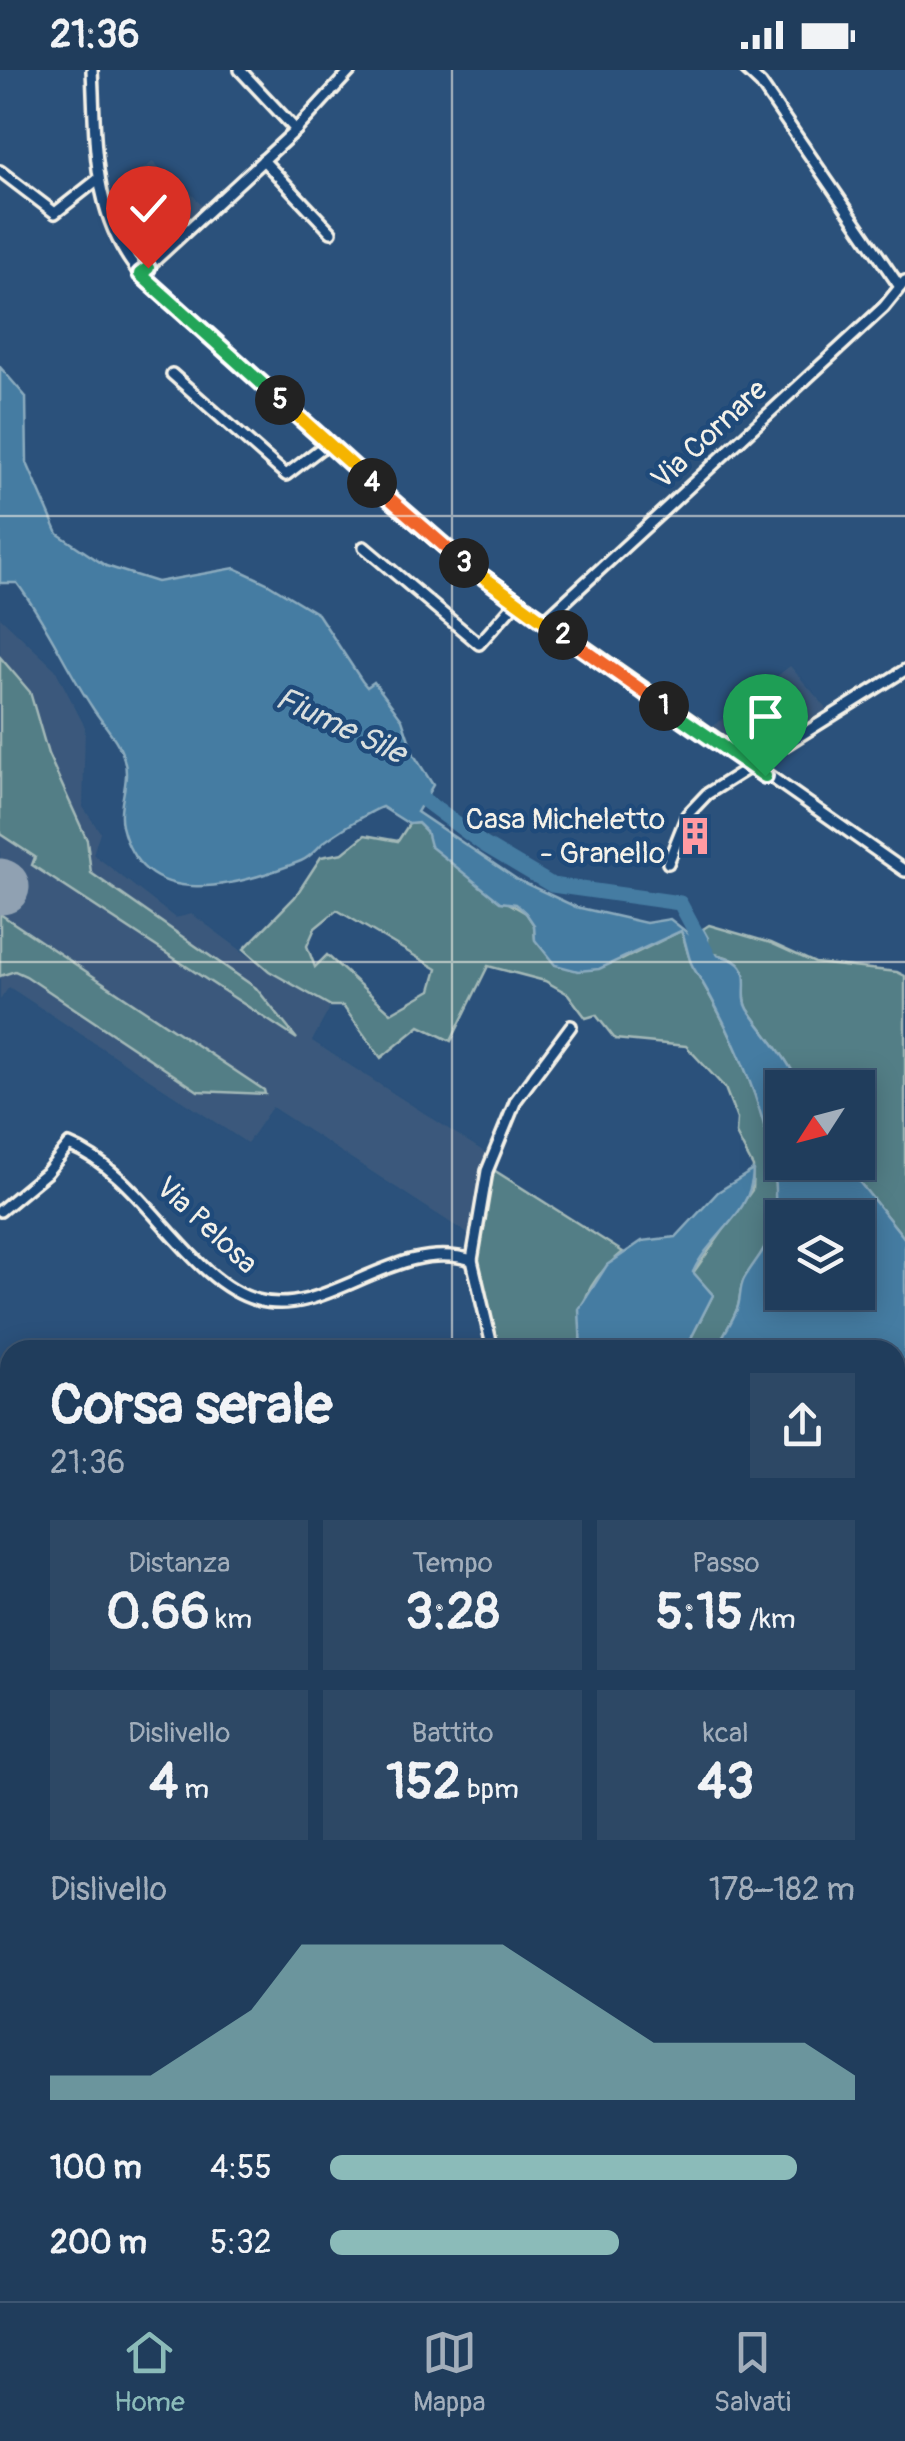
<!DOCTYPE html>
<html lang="it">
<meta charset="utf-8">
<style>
:root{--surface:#203d5c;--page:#2d4865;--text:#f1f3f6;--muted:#a2aebb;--line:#3d5672;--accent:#8bbbb9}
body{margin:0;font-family:Pangolin,sans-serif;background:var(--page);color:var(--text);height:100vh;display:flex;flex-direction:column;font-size:38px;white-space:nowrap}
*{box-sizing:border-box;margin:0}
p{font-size:32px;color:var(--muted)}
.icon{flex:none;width:55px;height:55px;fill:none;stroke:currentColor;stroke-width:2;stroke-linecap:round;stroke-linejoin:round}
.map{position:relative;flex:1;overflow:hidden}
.sheet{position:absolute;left:0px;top:1270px;width:905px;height:962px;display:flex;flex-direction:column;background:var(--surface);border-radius:30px 30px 0 0;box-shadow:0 5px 25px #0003,0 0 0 2px var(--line)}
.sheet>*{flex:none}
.needle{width:65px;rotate:234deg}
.fabs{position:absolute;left:765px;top:1000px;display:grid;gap:20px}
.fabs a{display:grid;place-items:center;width:110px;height:110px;border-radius:0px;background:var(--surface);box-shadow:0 5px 25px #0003,0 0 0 2px var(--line);font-size:50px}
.pin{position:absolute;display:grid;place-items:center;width:85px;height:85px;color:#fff;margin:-102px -42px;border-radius:50% 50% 50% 0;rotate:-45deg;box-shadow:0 0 10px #0007}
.pin .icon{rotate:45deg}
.km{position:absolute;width:50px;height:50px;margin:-25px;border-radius:50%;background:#222;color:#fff;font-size:28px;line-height:50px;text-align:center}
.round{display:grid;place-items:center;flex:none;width:105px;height:105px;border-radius:0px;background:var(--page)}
.head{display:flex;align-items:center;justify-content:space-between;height:170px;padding:0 50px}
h1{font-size:55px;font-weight:800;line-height:75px}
.metrics{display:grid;grid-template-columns:repeat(3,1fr);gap:15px;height:170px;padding:10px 50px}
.metrics div{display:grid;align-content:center;border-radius:0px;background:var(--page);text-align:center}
.metrics b{font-size:50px;font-weight:800}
.metrics small{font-size:28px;font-weight:400}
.metrics p{font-size:28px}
.chart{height:280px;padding:20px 50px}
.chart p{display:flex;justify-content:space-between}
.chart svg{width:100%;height:180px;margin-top:10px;fill:var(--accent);opacity:.7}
ul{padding:0 50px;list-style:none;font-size:32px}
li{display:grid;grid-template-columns:160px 120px 1fr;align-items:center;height:75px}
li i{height:25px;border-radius:12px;background:var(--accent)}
.status{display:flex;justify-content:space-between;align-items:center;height:70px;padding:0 50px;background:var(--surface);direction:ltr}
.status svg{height:28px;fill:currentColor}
.tabs{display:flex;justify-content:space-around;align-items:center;height:140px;border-top:2px solid var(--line);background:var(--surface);font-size:28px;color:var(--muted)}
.tabs a{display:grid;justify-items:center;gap:5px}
.tabs .selected{color:var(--accent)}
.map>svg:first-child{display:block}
.built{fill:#3a597c}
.green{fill:#527e86;stroke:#a3b8b7;stroke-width:2.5;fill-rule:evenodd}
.water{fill:#457ca2;stroke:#8babbe;stroke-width:2.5;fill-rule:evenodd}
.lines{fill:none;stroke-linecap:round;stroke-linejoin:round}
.river{stroke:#457ca2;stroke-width:15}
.runway{stroke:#90a1b2;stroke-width:55}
.minor-casing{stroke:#f4f1e8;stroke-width:16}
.major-casing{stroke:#f4f1e8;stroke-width:18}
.minor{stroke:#1f4a7a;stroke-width:9}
.major{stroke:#1f4a7a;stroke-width:10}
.split-1-casing{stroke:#fff;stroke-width:20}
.split-2-casing{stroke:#fff;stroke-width:20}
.split-3-casing{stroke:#fff;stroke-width:20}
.split-4-casing{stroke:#fff;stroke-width:20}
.split-5-casing{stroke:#fff;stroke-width:20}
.split-6-casing{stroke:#fff;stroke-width:20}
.split-7-casing{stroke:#fff;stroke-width:20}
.split-1{stroke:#22a559;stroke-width:12}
.split-2{stroke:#f0652b;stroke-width:12}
.split-3{stroke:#f5b400;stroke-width:12}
.split-4{stroke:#f0652b;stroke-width:12}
.split-5{stroke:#f5b400;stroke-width:12}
.split-6{stroke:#22a559;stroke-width:12}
.split-7{stroke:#22a559;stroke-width:12}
.grid{fill:none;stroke:#f4f1e8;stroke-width:2.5;stroke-opacity:0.55}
.labels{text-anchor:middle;stroke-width:9;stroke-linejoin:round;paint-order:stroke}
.street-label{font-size:30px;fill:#f4f1e8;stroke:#1f4a7a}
.poi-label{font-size:30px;fill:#f4f1e8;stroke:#1f4a7a;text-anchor:end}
.water-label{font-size:32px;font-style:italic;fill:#dadfde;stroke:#1f4a7a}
</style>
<div class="status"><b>21:36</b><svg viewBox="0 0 49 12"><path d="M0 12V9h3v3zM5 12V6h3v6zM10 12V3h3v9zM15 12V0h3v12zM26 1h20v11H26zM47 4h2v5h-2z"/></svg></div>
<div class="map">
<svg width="905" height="2231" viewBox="0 0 905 2231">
<rect width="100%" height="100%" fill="#2b517b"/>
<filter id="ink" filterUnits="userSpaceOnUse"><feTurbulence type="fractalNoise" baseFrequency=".01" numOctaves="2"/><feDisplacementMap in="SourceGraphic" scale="20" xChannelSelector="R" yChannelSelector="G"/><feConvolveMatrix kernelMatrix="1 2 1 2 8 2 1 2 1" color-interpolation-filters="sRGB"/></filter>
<g filter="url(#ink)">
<g class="built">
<path d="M153 92 176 118 182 113 203 137 143 194 122 170 105 126Z"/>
<path d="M0 547 55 599 85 657 83 737 100 762 93 784 175 848 192 844 269 901 331 936 312 971 486 1083 468 1164 272 1037 247 1073 9 917 0 930Z"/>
<path d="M790 596 827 639 752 690 706 662Z"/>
</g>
<g class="green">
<path d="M0 587 30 622 48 684 87 770 91 803 256 918 297 969 32 795 35 787 0 764Z"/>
<path d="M418 753 481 817 526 843 534 855 535 869 547 879 622 890 681 861C686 872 687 886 693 896 733 964 792 1081 771 1163 765 1182 754 1193 744 1209 739 1218 741 1230 737 1239 732 1253 722 1266 716 1280H685L713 1225 693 1203 752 1120 753 1097 736 1064 737 1049 725 1018 686 976 615 969 596 945 586 948 568 924 545 911 488 896 451 971 420 956 381 988 343 936H331L269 901 244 879 295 827 321 787 343 783 365 765 398 771 409 754ZM337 840 437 899 431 920 391 943 327 885 315 897 307 876 315 858Z"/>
<path d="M0 844 264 1020 265 1024 198 1021 26 906 15 901 0 906Z"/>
<path d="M709 855 771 873 815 893 897 902 905 906V1169L844 1093 858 1092V1018L800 1017C788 987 765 965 748 939 741 928 748 911 742 900 736 887 720 885 708 883L703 859Z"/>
<path d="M489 1097 623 1182C587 1211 577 1235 581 1280H489L473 1187Z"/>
<path d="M895 1708 903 1710 905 1806 895 1810Z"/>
<path d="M895 1963 905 1980 903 2124 895 2121Z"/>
<path d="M0 2120 10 2124V2189L0 2184Z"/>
<path d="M69 2223H157L171 2231H84Z"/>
<path d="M647 2223H702L694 2231H652Z"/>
</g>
<g class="water">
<path d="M0 297 26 327 27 393 58 464 106 496 157 512 235 498 267 513 318 544 362 611 367 617 374 612 402 649 414 685 433 715 417 742 518 810 576 837 646 853 670 849 689 864 703 859 708 868V883C720 886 736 887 743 900 748 911 741 928 748 939 765 965 788 987 800 1017L782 1018V1092L844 1093 905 1169V1724L903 1710 895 1708V1280H716C722 1266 732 1253 737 1239 741 1230 739 1218 744 1209 753 1193 765 1182 771 1163 791 1086 733 960 693 897 687 887 687 872 681 861L599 899 578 901 555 895 535 870 534 855 526 843 516 834 500 832 430 776 426 761 418 753 409 754 382 737C369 742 336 763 324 772 316 779 311 787 301 791 239 816 143 845 122 756 117 733 131 712 124 689 119 670 102 653 92 637 65 596 47 553 17 513H0ZM782 1148H858V1222H782Z"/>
<path d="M753 1100C752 1146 710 1164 693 1202L713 1225 685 1280H581L579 1239 607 1195 642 1171 676 1167 718 1122Z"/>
</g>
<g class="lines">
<g class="river">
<path d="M408 718 483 774 552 815 680 833 717 902"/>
<path d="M895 1976 905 1994"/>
</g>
<path class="runway" d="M0 816 2 817"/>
<g class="minor-casing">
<g id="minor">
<path d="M92 0C96 74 91 144 140 204L443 477 905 801"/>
<path d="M240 0 296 60"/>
<path d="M746 0 761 14 900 217"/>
<path d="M263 90 331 162"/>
<path d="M0 101 55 143 97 110"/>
<path d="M140 204 296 60 351 0"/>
<path d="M172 304 286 405 328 373"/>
<path d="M364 477 479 574 516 532"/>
<path d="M544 551 884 237 905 211"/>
<path d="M668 793 687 745 707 724 905 600"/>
<path d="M0 1141 47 1102 69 1075C143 1104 187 1211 257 1230 327 1250 394 1166 472 1190"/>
<path d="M493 1280 472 1190 487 1101 516 1030 571 956"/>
<path d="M0 1363 10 1353"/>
<path d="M0 1370 10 1380"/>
<path d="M0 1582 10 1589"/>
<path d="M0 1727 10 1732"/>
<path d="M895 1854 905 1853"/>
<path d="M0 1865 10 1857"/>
<path d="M0 1929 10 1944"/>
<path d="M0 1975 10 1968"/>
<path d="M310 2222 315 2231"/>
<path d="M265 2227 271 2222"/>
<path d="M341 2231 355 2222"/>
<path d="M500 2231 513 2222"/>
</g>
</g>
<g class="major-casing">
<g id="major">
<path d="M0 1451 10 1458"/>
<path d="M895 1899 905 1900"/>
<path d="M473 2222 479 2231"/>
<path d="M797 2222 800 2231"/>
</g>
</g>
<use href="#minor" class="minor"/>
<use href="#major" class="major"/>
</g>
</g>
<g class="lines" filter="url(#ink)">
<g class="split-1-casing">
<path id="split-1" d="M664 636 765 706"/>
</g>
<g class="split-2-casing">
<path id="split-2" d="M563 565 664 636"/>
</g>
<g class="split-3-casing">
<path id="split-3" d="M464 493 563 565"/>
</g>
<g class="split-4-casing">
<path id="split-4" d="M372 413 464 493"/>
</g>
<g class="split-5-casing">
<path id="split-5" d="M280 330 372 413"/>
</g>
<g class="split-6-casing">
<path id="split-6" d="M189 248 280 330"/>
</g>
<g class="split-7-casing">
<path id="split-7" d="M148 198 140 204 189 248"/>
</g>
<use href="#split-1" class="split-1"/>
<use href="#split-2" class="split-2"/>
<use href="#split-3" class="split-3"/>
<use href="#split-4" class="split-4"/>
<use href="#split-5" class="split-5"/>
<use href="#split-6" class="split-6"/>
<use href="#split-7" class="split-7"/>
</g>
<path class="grid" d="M452 0V1280M0 446H905M0 892H905M0 1339H10M895 1339H905M0 1785H10M895 1785H905M452 2222V2231"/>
<defs>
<g id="building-bare" transform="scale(3)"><path d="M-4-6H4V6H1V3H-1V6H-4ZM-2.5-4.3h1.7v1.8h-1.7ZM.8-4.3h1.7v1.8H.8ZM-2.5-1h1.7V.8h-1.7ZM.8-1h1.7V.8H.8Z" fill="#ff9aa2" stroke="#1f4a7a" stroke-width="2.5" paint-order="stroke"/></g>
</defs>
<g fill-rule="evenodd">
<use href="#building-bare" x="695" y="766"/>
</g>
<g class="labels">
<g class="street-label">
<text transform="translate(709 364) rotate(-43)" y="10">Via Cornare</text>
<text transform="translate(207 1155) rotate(43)" y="10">Via Pelosa</text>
</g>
<g class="poi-label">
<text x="665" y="759">Casa Micheletto<tspan x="665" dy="34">- Granello</tspan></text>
</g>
<g class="water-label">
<text transform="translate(341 655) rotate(25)" y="11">Fiume Sile</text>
</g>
</g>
</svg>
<div class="fabs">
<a><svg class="needle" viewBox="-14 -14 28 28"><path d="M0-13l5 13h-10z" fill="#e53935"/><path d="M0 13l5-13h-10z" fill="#a2aebb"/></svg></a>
<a><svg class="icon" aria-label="layers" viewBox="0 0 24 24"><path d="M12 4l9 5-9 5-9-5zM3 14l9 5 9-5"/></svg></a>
</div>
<div class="pin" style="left:765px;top:706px;background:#1e9e55"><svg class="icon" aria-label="arrive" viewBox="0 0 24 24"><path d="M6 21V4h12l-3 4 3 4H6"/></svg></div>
<div class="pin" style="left:148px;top:198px;background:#d93025"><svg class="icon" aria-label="check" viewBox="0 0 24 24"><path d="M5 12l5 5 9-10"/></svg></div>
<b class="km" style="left:664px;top:636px">1</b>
<b class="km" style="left:563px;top:565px">2</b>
<b class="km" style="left:464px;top:493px">3</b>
<b class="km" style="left:372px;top:413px">4</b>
<b class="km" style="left:280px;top:330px">5</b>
<section class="sheet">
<div class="head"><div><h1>Corsa serale</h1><p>21:36</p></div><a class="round"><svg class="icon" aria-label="share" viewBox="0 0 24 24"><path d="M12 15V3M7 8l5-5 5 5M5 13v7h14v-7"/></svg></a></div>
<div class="metrics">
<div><p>Distanza</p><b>0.66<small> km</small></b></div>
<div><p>Tempo</p><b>3:28</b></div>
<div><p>Passo</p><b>5:15<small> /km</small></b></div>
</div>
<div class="metrics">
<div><p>Dislivello</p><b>4<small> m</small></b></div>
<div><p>Battito</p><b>152<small> bpm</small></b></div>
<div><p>kcal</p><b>43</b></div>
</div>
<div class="chart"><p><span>Dislivello</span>178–182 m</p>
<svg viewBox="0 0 160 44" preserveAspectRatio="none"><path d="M0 44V38L10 38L20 38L30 30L40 22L50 6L60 6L70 6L80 6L90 6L100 14L110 22L120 30L130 30L140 30L150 30L160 38V44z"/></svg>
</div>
<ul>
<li><b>100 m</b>4:55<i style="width:89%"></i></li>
<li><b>200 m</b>5:32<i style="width:55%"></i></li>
</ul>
</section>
</div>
<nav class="tabs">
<a class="selected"><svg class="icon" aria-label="home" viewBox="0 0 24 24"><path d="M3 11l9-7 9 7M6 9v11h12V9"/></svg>Home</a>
<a><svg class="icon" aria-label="map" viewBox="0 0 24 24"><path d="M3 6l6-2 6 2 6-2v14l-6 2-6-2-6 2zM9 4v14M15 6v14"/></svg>Mappa</a>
<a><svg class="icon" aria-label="saved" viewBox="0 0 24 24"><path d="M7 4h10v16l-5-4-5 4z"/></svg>Salvati</a>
</nav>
